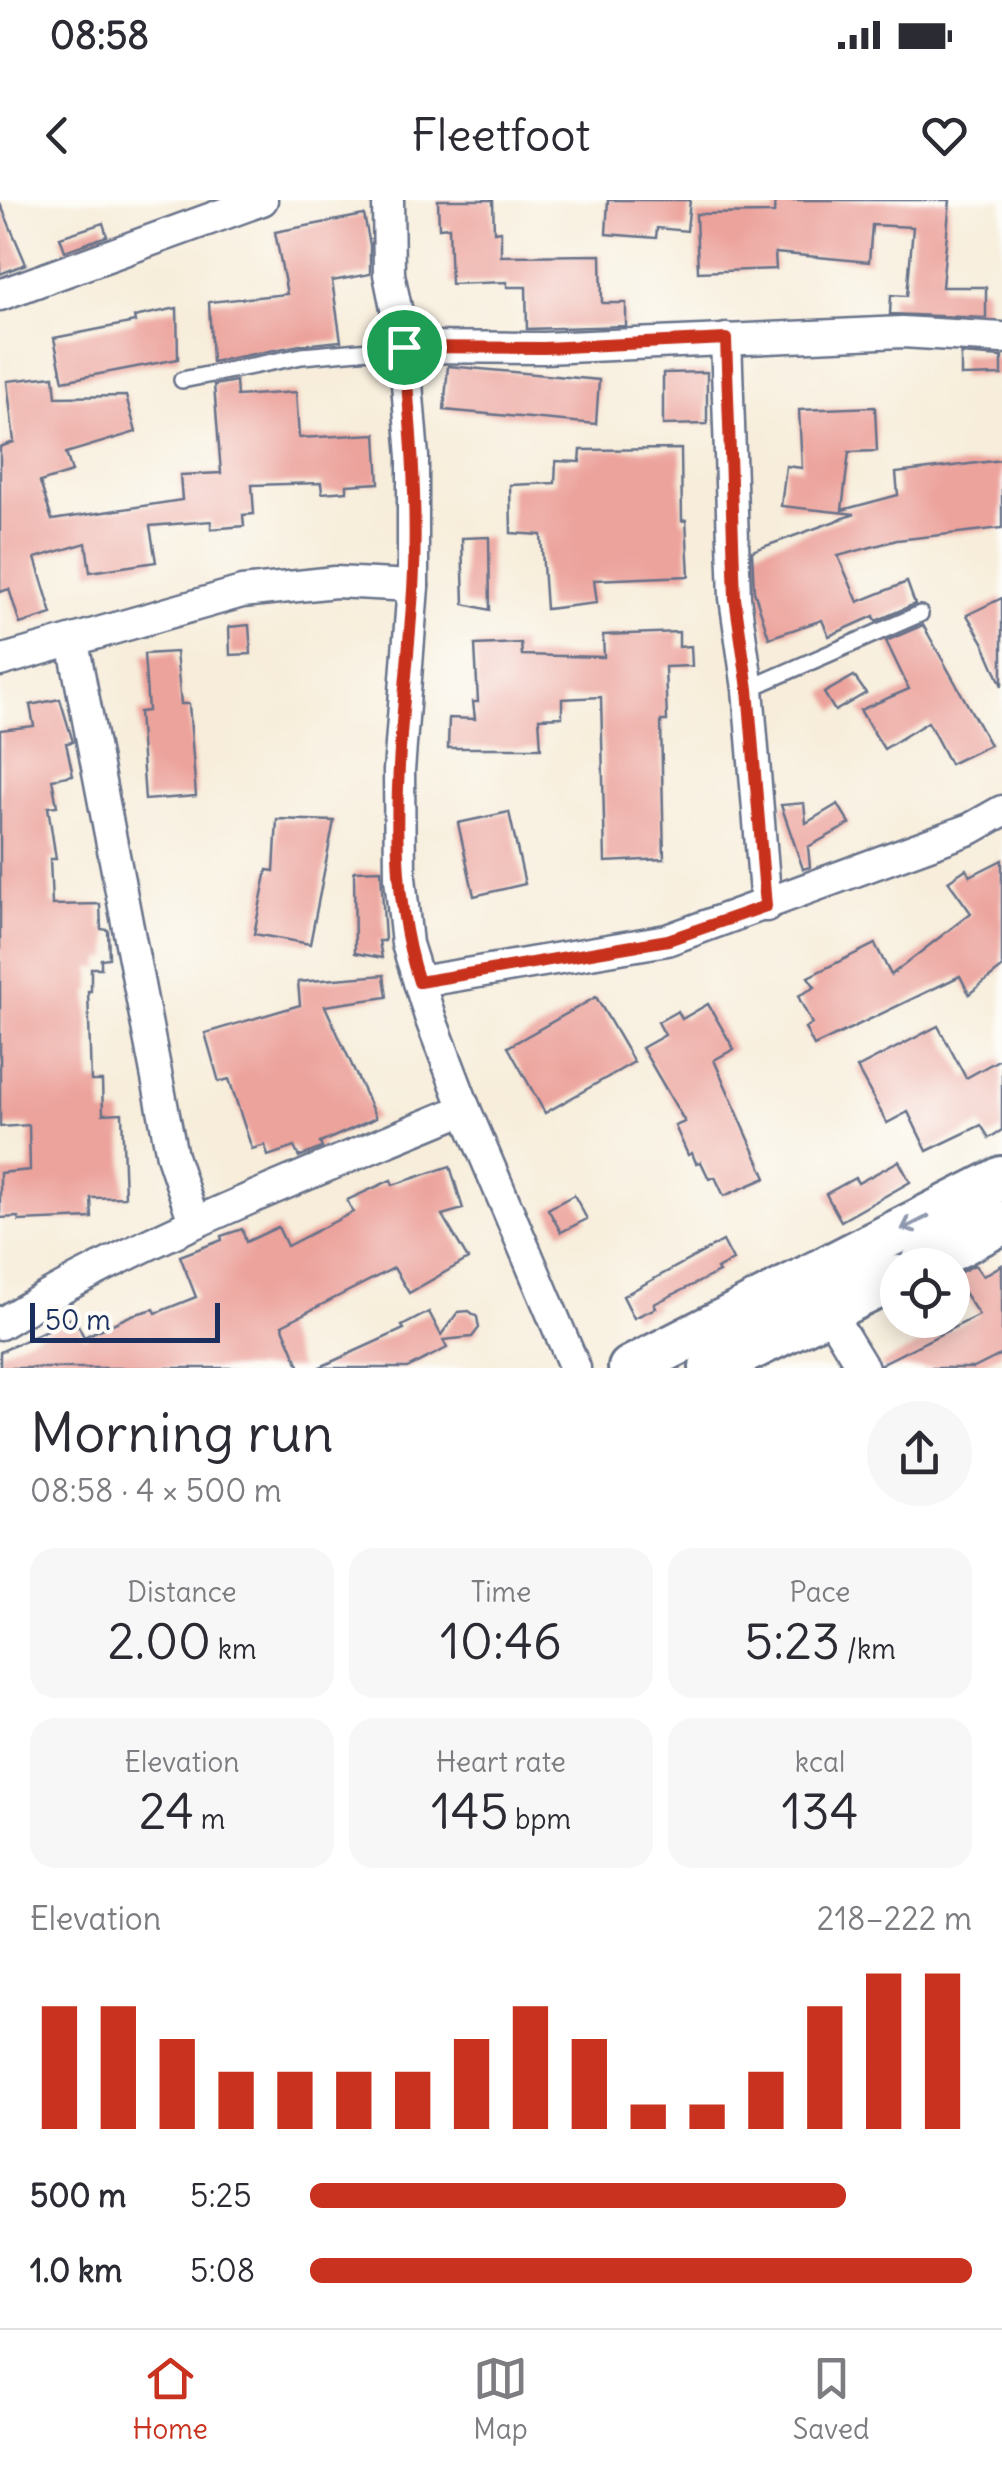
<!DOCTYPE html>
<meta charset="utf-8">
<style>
:root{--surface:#fff;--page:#f7f7f7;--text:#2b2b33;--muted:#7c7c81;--line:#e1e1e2;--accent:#c8321e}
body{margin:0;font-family:Delius,sans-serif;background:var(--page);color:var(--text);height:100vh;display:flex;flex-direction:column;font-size:38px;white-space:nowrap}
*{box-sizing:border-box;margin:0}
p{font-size:32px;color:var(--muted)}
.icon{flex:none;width:55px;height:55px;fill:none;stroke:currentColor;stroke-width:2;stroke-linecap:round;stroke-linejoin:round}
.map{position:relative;height:1168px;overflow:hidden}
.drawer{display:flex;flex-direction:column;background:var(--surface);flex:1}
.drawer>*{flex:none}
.fabs{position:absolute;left:880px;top:1048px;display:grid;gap:20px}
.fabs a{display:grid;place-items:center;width:90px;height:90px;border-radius:50%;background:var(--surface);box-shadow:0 5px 25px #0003;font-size:50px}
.scale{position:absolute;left:30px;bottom:25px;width:190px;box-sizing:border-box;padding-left:10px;border:5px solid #1b2f5e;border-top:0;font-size:28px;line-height:35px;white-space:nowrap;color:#1b2f5e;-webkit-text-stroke:8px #fdfcf7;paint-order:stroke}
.pin{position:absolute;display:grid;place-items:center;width:85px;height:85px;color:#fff;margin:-42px;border:5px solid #fff;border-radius:50%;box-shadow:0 2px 10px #0007}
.round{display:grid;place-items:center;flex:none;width:105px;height:105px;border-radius:52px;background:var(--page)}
.overview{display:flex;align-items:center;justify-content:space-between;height:170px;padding:0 30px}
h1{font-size:55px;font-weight:600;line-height:75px}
.metrics{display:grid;grid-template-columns:repeat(3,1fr);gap:15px;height:170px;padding:10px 30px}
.metrics div{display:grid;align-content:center;border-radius:25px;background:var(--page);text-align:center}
.metrics b{font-size:50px;font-weight:600}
.metrics small{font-size:28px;font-weight:400}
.metrics p{font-size:28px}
.chart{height:280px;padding:20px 30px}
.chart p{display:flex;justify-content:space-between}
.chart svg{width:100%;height:180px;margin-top:10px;stroke:var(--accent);stroke-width:6}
ul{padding:0 30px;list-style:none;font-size:32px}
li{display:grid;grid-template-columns:160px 120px 1fr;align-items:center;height:75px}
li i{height:25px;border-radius:12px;background:var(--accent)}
.status{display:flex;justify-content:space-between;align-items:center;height:70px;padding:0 50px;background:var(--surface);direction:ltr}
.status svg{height:28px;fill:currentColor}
header{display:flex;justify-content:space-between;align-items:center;height:130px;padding:0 30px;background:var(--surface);font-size:45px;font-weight:600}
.tabs{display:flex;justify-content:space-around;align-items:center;height:140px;border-top:2px solid var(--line);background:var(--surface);font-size:28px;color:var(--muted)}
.tabs a{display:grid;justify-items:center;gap:5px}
.tabs .selected{color:var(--accent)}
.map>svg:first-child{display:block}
.building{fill:#eca39c}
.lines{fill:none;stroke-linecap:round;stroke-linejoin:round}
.lane-casing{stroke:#687289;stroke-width:20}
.street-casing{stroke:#687289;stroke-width:35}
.secondary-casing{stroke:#687289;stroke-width:48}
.lane{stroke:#fff;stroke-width:15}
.street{stroke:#fff;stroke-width:30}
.secondary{stroke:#fff;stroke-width:42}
.oneway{stroke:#8d97ae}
.route-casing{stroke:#fff;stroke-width:20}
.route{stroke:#c8321e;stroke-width:12}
</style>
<div class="status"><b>08:58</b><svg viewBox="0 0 49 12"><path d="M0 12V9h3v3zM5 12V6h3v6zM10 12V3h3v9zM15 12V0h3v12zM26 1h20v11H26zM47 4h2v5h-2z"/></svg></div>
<header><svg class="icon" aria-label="back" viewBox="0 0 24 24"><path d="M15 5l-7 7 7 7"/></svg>Fleetfoot<svg class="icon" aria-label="heart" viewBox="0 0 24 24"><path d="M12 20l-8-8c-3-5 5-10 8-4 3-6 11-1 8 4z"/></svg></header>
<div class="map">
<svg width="1002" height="1168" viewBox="0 0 1002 1168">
<rect width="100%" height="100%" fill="#fdfcf7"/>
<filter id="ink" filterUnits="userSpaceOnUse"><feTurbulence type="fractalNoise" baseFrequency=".01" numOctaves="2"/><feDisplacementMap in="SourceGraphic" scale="20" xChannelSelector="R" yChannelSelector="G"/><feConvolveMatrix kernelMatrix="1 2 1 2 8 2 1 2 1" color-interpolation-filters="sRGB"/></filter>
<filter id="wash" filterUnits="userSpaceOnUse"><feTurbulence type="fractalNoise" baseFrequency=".0048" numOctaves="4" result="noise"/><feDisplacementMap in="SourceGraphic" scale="40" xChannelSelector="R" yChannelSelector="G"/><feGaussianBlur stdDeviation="2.25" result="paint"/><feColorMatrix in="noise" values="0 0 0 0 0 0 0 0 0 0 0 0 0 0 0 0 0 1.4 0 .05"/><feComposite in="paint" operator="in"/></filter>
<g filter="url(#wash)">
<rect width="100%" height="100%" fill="#f7edda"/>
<g id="blocks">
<g class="building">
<path d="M438 0H493L494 32 501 31V56L601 55 602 103H626V126L527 129 526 87H507V82L451 84 449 27 439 28Z"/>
<path d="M608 0H690L687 31 657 28 656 38 606 34Z"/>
<path d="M775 0H950L942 87H986V118L890 114 891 95 907 96 913 27 872 25 869 62 775 53 776 69 698 72 696 14 774 13Z"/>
<path d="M0 3 26 64 0 74Z"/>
<path d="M364 15 370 45V74L332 81 341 141 300 145 212 162 209 102 287 94 275 32Z"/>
<path d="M103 23 107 36 65 51 60 37Z"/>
<path d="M177 108 178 159 63 181 54 138 135 122 134 117Z"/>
<path d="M961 154 1002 157V175L961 176Z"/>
<path d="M448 166 599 180 596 224 444 210Z"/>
<path d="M707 172V224L663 225V173Z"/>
<path d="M54 176 56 197 126 196 136 232 66 253 72 272 40 282 52 320 182 300 180 275 221 273 214 185 236 181 237 196 296 192 299 238 376 234 379 283 347 285V291L322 293 321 283 252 285 254 314 243 315 244 326 211 329V321L150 326 156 362 90 372 86 343 35 358 52 414 20 424 9 389 0 392V247L14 242 7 181Z"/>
<path d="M875 207 877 251 849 252 842 310 898 295 896 273 1002 260V328L897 340 838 356 858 402 907 382 915 404 876 421 874 416 829 436 822 420 769 438 754 391 752 351 855 314 781 306 786 266 802 268 799 210Z"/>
<path d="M681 249 682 321 686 320 689 376 594 380 597 403 546 409 541 335 511 333 510 285 555 283 556 261 580 262 581 250Z"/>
<path d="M489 337 490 410 464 404 462 338Z"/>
<path d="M1002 398V486L983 442 967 415Z"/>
<path d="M249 425 251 454 230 455 229 427Z"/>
<path d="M923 425 990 545 950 564 928 522 884 549 860 510 909 489 886 441Z"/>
<path d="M679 432V447L691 446 692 466 665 467 667 521H661L664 659 605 662 601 497 562 499V517L539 518 541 548H448L449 518 475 519 473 502H478L475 445 521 443 522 455 604 457 603 435Z"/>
<path d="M176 452 181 504H189L196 596 145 600 139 512 148 511 144 454Z"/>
<path d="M854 476 866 493 835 511 824 493Z"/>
<path d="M60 499 73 542 66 543 73 575 52 579 57 606 48 607 56 659H50L52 705 100 704 101 729 108 730 109 758 101 759V768H91V791H88L91 881H102L103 914 122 913 125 997 91 998 92 1018 19 1021 18 1017 0 1018V973L30 970 29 925 0 927V530L34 526 30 505Z"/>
<path d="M804 603 806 623 838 604 850 624 808 647 810 667 803 669 781 605Z"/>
<path d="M509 612 525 684 474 696 458 623Z"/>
<path d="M277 619 334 621 310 744 254 734 267 670 274 671Z"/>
<path d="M1002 660V768L969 794 960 776 814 846 805 828 812 824 798 796 815 787 808 777 875 744 891 775 971 713 948 681 966 669 970 676Z"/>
<path d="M381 670 385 741H379L382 758 355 753 354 671Z"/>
<path d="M384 775 387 797 325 806 376 918 320 943 322 948 299 957 294 947 268 956 265 945 252 949 229 879 219 882 205 833 300 805 298 782Z"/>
<path d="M596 797 634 862 545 913 508 847Z"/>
<path d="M708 804 734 849 714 860 766 978 724 996 715 977 709 979 701 962 696 963 692 953 688 955 675 926 685 922 642 848 665 835 658 822 678 811 682 819Z"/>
<path d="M938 826 966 878 1002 858V930L989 938 981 925 927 951 908 912 887 923 857 868Z"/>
<path d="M899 961 910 982 841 1021 826 994 855 978 858 983Z"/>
<path d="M450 966 463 1009 442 1015 468 1059 409 1093 394 1068 282 1125 300 1168H0V1152L74 1117 84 1137 132 1115 154 1109 156 1113 196 1097 180 1056 222 1040 221 1036 242 1029 246 1042 278 1027 287 1046 353 1012 347 1000 391 980 393 985Z"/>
<path d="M574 995 587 1019 561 1032 548 1009Z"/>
<path d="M723 1041 733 1060 717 1069 719 1072 654 1104 656 1108 634 1118 623 1096Z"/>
<path d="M975 1065 983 1076 1002 1065V1154L974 1168H882L881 1164 979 1115 953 1076Z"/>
<path d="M469 1111 477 1117 479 1128 472 1137 443 1140 447 1148 407 1168H318L404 1129 402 1126 429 1112 441 1135 458 1112Z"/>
</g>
</g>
</g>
<g filter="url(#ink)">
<use href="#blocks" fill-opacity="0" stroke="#687289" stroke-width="2.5"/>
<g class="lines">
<g class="lane-casing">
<g id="lane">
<path d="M182 180 302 156 404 147"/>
<path d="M748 489 920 414"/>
</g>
</g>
<g class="street-casing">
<g id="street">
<path d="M388 0 389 74 404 147 413 257V386L399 571 400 677 407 744 431 820 465 909 575 1168"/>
<path d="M0 95 262 0"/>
<path d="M726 139 735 398 748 489 766 706"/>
<path d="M404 147 544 148 902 132 1002 138"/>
<path d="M73 442 172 956 194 1022"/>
<path d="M0 461 242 392 335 382 413 386"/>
<path d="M419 782 667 740 970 629 1002 611"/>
<path d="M829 1112 863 1168"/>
<path d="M0 1124C146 1035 308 975 465 909"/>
</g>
</g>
<g class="secondary-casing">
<g id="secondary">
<path d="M921 1065 1002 1023"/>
<path d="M630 1168 1002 978"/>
<path d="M711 1168 898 1077"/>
</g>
</g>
<use href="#lane" class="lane"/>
<use href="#street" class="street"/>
<use href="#secondary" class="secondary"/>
</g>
<defs><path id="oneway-shaft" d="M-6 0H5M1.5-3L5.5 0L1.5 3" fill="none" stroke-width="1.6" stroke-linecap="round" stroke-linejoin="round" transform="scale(2.5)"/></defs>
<use class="oneway" href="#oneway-shaft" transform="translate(915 1023) rotate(153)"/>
</g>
<g class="lines" filter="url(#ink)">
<g class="route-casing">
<path id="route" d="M726 139 735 398 748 489 766 706 668 740 419 782C379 660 405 517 413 390 418 309 411 228 404 147L544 148Z"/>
</g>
<use href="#route" class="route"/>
</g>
</svg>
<div class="fabs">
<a><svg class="icon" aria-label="locate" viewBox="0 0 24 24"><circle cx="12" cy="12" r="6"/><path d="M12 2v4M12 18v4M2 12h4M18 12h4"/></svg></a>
</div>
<div class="scale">50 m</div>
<div class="pin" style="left:404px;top:147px;background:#1e9e55"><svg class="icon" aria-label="arrive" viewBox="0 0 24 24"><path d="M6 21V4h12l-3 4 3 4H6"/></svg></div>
</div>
<section class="drawer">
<div class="overview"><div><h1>Morning run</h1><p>08:58 · 4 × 500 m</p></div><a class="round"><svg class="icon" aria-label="share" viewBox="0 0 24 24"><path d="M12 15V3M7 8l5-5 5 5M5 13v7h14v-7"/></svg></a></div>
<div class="metrics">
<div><p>Distance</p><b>2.00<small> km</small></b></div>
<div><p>Time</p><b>10:46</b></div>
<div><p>Pace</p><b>5:23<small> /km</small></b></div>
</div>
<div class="metrics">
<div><p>Elevation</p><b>24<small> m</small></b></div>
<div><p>Heart rate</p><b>145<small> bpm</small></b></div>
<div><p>kcal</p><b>134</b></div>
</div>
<div class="chart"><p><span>Elevation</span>218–222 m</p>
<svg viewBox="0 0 160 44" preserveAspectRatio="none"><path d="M5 44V14M15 44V14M25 44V22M35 44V30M45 44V30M55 44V30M65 44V30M75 44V22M85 44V14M95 44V22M105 44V38M115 44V38M125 44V30M135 44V14M145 44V6M155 44V6"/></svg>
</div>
<ul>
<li><b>500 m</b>5:25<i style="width:81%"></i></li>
<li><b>1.0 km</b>5:08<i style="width:100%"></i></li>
</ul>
</section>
<nav class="tabs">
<a class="selected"><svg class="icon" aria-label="home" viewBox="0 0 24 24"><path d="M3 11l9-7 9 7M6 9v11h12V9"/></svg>Home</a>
<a><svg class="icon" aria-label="map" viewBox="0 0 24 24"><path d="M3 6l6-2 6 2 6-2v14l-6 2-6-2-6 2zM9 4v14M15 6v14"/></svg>Map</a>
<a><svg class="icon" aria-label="saved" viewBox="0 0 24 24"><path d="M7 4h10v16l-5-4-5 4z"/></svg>Saved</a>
</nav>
